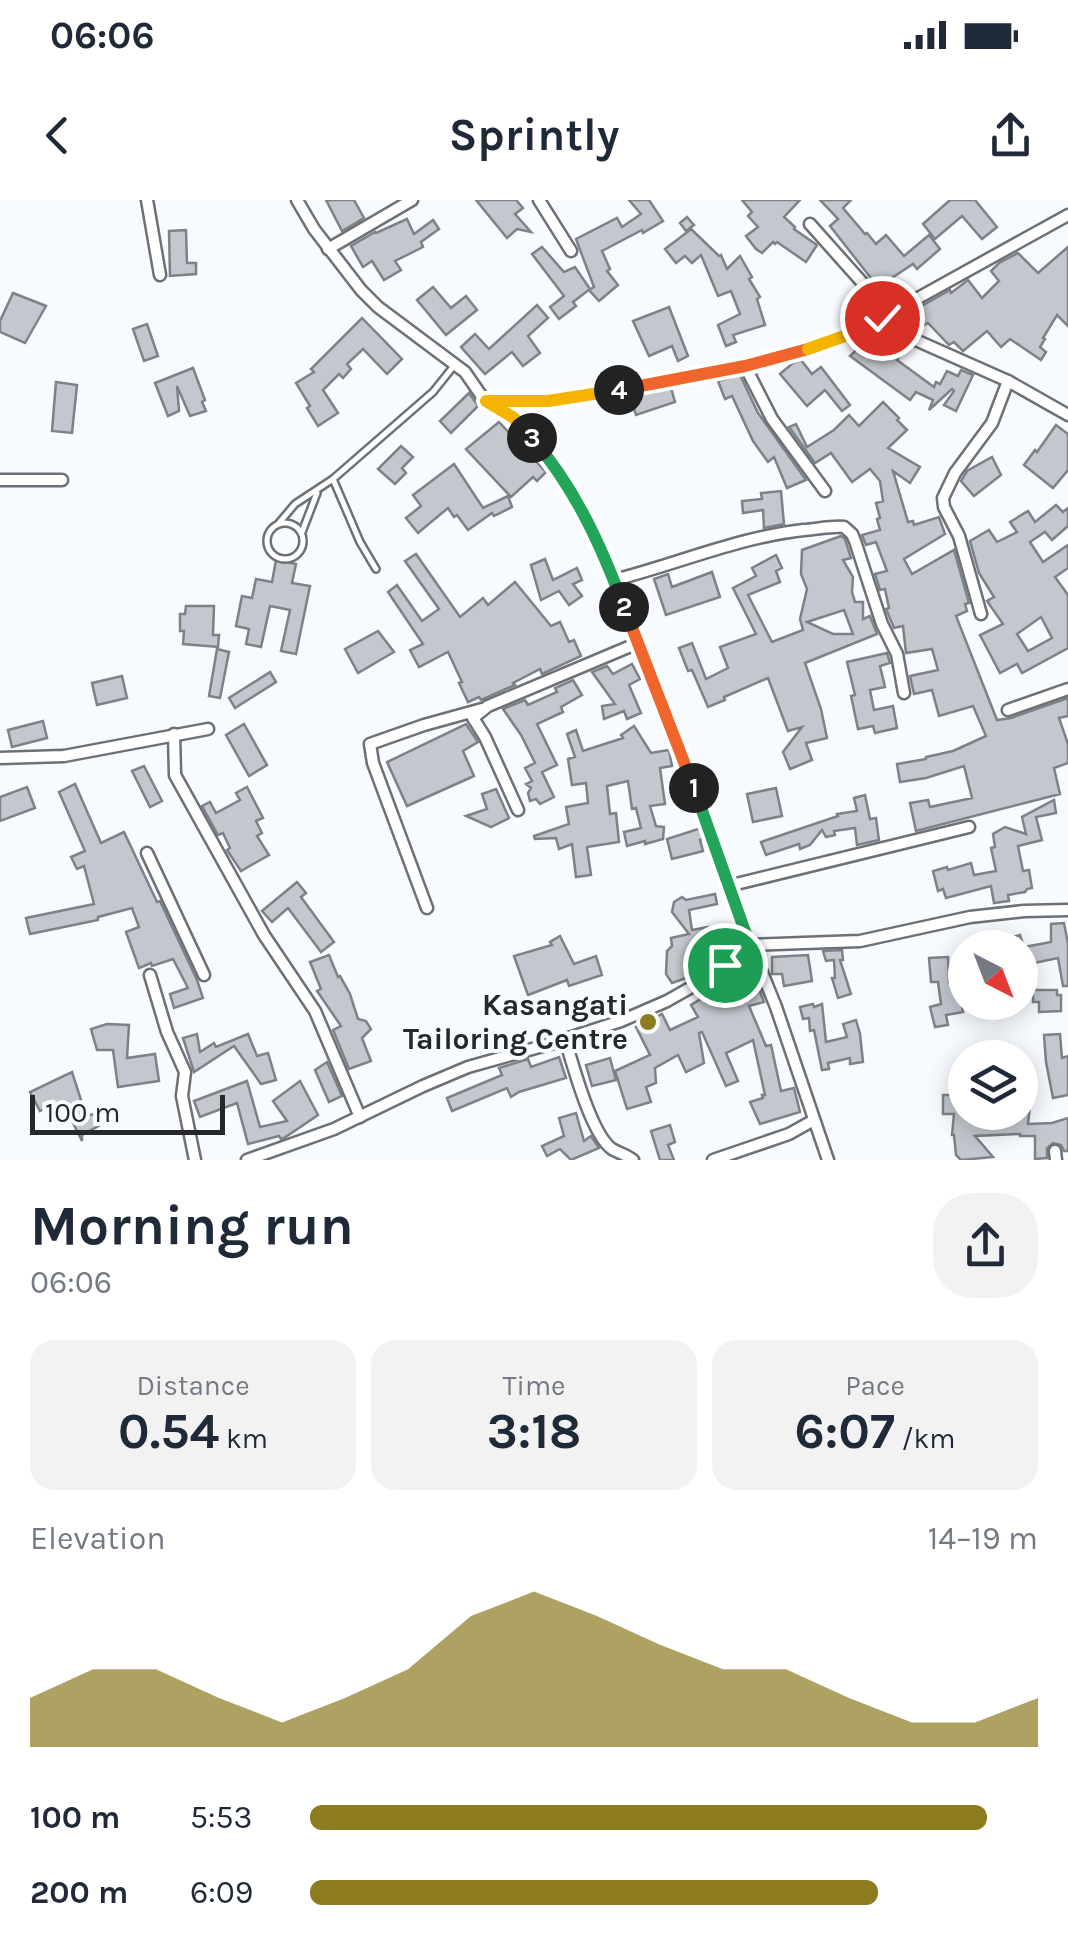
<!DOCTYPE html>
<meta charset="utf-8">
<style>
:root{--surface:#fff;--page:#f2f2f3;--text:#1f2937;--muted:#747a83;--accent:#8d7b20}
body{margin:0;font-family:Karla,sans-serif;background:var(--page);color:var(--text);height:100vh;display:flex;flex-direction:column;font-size:38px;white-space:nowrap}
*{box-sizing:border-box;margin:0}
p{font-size:32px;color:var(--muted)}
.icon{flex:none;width:55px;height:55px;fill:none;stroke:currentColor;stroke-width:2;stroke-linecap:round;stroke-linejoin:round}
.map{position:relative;height:960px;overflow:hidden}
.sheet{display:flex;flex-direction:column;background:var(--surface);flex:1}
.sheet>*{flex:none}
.needle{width:65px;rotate:138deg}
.fabs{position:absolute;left:948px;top:730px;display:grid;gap:20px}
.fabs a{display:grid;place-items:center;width:90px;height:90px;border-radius:50%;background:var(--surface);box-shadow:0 5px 25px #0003;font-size:50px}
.scale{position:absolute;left:30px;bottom:25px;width:195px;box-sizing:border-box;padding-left:10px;border:5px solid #252729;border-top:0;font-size:28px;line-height:35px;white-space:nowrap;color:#252729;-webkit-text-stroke:8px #f7fafe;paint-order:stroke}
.pin{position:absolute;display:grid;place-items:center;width:85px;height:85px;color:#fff;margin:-42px;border:5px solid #fff;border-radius:50%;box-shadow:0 2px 10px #0007}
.km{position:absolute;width:50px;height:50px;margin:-25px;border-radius:50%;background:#222;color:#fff;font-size:28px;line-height:50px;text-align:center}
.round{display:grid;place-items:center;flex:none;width:105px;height:105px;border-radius:40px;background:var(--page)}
.headline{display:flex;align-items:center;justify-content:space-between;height:170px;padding:0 30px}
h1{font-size:55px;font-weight:700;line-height:75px}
.stats{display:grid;grid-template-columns:repeat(3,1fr);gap:15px;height:170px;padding:10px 30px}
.stats div{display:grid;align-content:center;border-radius:25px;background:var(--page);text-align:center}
.stats b{font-size:50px;font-weight:700}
.stats small{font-size:28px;font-weight:400}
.stats p{font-size:28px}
.chart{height:280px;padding:20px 30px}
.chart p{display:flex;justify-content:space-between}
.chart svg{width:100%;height:180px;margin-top:10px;fill:var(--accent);opacity:.7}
ul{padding:0 30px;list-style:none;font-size:32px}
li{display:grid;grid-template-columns:160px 120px 1fr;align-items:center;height:75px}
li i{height:25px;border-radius:12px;background:var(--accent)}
.status{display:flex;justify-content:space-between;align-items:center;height:70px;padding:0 50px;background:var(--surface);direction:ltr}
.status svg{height:28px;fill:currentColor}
header{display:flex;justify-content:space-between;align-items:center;height:130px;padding:0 30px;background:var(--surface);font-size:45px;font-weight:700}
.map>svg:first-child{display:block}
.building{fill:#c2c8ce;stroke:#7d8288;stroke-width:2.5;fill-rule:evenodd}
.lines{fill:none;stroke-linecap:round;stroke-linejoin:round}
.service-casing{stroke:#6c7176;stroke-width:10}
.minor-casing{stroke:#6c7176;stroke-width:15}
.service{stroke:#fff;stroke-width:5}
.minor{stroke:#fff;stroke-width:10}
.split-1-casing{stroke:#fff;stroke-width:20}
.split-2-casing{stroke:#fff;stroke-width:20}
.split-3-casing{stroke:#fff;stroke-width:20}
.split-4-casing{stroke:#fff;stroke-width:20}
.split-5-casing{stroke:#fff;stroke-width:20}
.split-6-casing{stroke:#fff;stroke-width:20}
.split-1{stroke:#22a559;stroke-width:12}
.split-2{stroke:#f0652b;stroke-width:12}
.split-3{stroke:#22a559;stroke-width:12}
.split-4{stroke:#f5b400;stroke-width:12}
.split-5{stroke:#f0652b;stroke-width:12}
.split-6{stroke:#f5b400;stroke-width:12}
.poi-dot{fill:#8d7b20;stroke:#f7fafe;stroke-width:4}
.labels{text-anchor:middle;stroke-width:8;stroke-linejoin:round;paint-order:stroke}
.poi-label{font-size:30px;font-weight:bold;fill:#252729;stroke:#f7fafe;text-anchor:end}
</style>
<div class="status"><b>06:06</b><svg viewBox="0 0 49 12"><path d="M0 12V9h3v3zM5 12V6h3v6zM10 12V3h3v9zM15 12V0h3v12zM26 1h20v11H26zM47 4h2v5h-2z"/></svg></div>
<header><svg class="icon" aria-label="back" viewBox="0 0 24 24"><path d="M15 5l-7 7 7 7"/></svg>Sprintly<svg class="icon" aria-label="share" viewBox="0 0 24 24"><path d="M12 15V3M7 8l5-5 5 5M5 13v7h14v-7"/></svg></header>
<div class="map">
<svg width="1068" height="960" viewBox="0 0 1068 960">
<rect width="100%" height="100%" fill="#f7fafe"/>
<g class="building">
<path d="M326 0H354L364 18 342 31Z"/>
<path d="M476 0H516L523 8 515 14 531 32 517 29 507 38Z"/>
<path d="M629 0H649L663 21 643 33 642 30 602 51 610 69 607 71 618 85 599 101 589 90 594 87 576 39 617 18 622 27 641 14Z"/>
<path d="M742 0H800L784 17 795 27 794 29 817 45 806 62 777 42 775 44 773 42 762 53 756 49 746 36 758 27 748 16 752 12Z"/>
<path d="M820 0H851L843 8 865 34 867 33 876 44 886 35 904 56 929 35 940 49 917 69 913 64 878 87 830 26 838 19Z"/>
<path d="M950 0H975L997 27 982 39 962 16 935 39 923 24Z"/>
<path d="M687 17 694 25 690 28 719 56 721 55 727 69 740 56 752 77 749 79 760 97 757 99 765 125 733 135 736 142 726 146 718 125 740 114 731 91 718 96 701 55 692 63 685 56 676 63 665 49 690 30V28L686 31 680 23Z"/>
<path d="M407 19 414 34 433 20 439 29 421 42 423 47 395 61 401 70 384 80 372 61 363 67 351 46 375 32 376 33Z"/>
<path d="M186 30 187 63H196V74L170 76 169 31Z"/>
<path d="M542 47 564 72 575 67 590 89 573 102 576 106 559 119 550 107 564 96 532 54Z"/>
<path d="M1068 47V126L1057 115 1043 138 1045 139 1040 147 1046 152 1041 160 1010 139 1001 147 987 131 963 151 954 142 949 145 928 123 916 130 911 128 904 116 950 90 951 93 968 80 982 98 999 81 991 71 999 63 1018 53 1038 73Z"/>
<path d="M433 87 451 108 466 96 477 110 446 135 417 100Z"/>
<path d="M13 93 46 106 25 143 0 132V121Z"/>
<path d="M537 105 548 118 528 136 540 153 523 166 512 152 485 174 461 147 475 134 489 149Z"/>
<path d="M669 107 688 156 678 161 672 146 649 156 633 121Z"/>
<path d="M362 118 402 159 387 174 363 149 347 164 351 169 343 178 339 174 323 190 338 213 318 226 307 208 310 206 296 183 314 172 311 169Z"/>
<path d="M147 124 158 156 144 161 133 129Z"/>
<path d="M888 139 904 150 897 160 934 187 936 182 940 184 947 171 958 176 961 170 973 175 956 211 944 205 954 191 952 189 929 210 933 200 916 192 910 200 850 156 862 145 875 158Z"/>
<path d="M801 160 812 174 821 167 850 205 842 211 825 190 807 206 780 174 793 163Z"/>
<path d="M193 168 205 200 202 202 206 211 190 216 177 186 179 211 168 216 155 183Z"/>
<path d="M740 175 758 213 806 280 787 288 774 257 768 262 753 241 732 196 725 199 718 181Z"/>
<path d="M56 182 77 185 72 233 52 231Z"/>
<path d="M671 188 675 202 636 215 630 196Z"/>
<path d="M469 193 478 206 451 233 440 221Z"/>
<path d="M883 202 899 218 897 220 907 230 888 248 920 267 910 283 893 271 908 322 913 321 914 325 939 317 945 334 904 359 912 374 954 350 969 403 965 404 967 411 956 416 997 520 1011 518 1068 498V516L1059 518 1068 544V563L1054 568 1060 594 916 631 910 603 928 600 930 607 972 598 964 566 926 578 900 582 897 564 926 559V557L953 551 986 536 973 506 939 516 932 490 914 494 910 476 938 470 932 449 906 453 903 426 894 428 886 409 889 408 885 389 880 390 875 374 887 371 876 342 866 345 862 335 880 330 877 319 880 318 876 303 883 301 880 281 870 269 852 282 831 253 815 263 789 227 796 224 807 247 834 230 849 215 859 226Z"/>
<path d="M499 222 546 272 537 281 533 277 511 297 466 249Z"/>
<path d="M1056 225 1068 234V270L1053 288 1024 265 1035 250 1037 252Z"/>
<path d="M401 246 413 257 402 268 406 273 395 284 378 269Z"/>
<path d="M992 257 1001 275 974 296 961 281 967 271Z"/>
<path d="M454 264 483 308 508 296 512 307 494 316 492 313 468 330 457 315 454 317 448 308 418 333 406 318 421 306 413 295Z"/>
<path d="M781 291 784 324 764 328 763 310 743 313 742 301 762 299 761 293Z"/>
<path d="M1056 305 1063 312 1068 308V326L1052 340 1045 332 1030 342 1043 362 1068 345V368L1055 377 1068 395V448L1022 473 1017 464 1000 473 980 435 1003 424 987 401 994 397 979 373 970 341 989 330 997 342 1017 332 1010 322 1028 311 1035 322ZM1041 417 1052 438 1028 451 1017 434Z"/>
<path d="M841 336 845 339 851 358 843 360 853 377 852 392 855 402H863V419L870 416 877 434 805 463 821 509 827 538 806 543 812 560 790 569 783 552 802 527 788 531 768 478 724 497 725 500 708 507 692 470 688 471 679 448 692 443 706 479 728 468 720 447 756 434 733 388 756 376 752 368 776 355 782 368 776 371 780 382 748 395 772 442 803 430 800 419 807 389 801 374 802 350ZM844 410 853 434H833L807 422Z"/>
<path d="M416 354 460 417 483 398 488 405 515 382 551 426 560 422 569 442 574 440 581 456 542 474 540 469 513 483 515 485 481 500 479 497 468 502 459 483 462 482 448 452 419 467 410 450 423 444 388 392 397 385 422 421 439 409 405 361Z"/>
<path d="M545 359 553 380 577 368 582 380 573 384 582 396 569 405 559 391 541 400 531 365Z"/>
<path d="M276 360 296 364 292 383 310 386 296 454 281 451 290 410 270 406 261 447 246 444 249 429 236 426 242 396 252 398 256 379 272 382Z"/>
<path d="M712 372 720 397 666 415 654 379 668 374 672 387Z"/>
<path d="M186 406H214L213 435H219L218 447 183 444 184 431H180V414H185Z"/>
<path d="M378 431 394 452 358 473 345 449Z"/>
<path d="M217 449 229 452 220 498 209 496Z"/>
<path d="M887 453 890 463 880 466 885 487 870 490 874 510 893 506 897 528 875 533 873 526 858 529 851 496 855 495 847 462Z"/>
<path d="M632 464 640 479 629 485 641 513 627 519 624 511 604 519 602 506 615 504 592 472 607 466 613 474Z"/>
<path d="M270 472 276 482 235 508 229 498Z"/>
<path d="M122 476 127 498 97 505 92 483Z"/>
<path d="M573 480 582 495 561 507 563 512 537 524 557 565 542 572 554 597 540 604 536 599 530 601 528 593 531 588 526 584 532 581 525 568 535 563 521 535 503 509 525 500 528 505 557 492 555 488Z"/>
<path d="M43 521 47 538 12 547 8 530Z"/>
<path d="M244 524 267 565 249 576 226 535Z"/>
<path d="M466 524 478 542 463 551 474 576 407 606 387 562Z"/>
<path d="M634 526 651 553 669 550 672 566 660 568 665 604 650 606 656 626 664 627 663 639 645 644V641L627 646 624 632 641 628 636 608 632 609 628 581 607 586 610 614 616 613 619 642 587 647 591 675 576 677 572 644 559 649 556 638 535 639 534 636 569 624 566 607 588 603 586 583 572 585 568 559 575 557 567 534 576 530 583 551 623 538 621 535Z"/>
<path d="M144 566 162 601 150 607 132 571Z"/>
<path d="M75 584 101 643 124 632 157 702 160 701 197 780 203 798 174 808 170 794 188 788 173 759 152 766 151 763 139 768 126 732 139 727 132 708 98 717V720L30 734 26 718 94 704 84 666 77 669 71 657 85 651 59 592Z"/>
<path d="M27 587 35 608 0 621V597Z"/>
<path d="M247 587 263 618 256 621 262 633 257 636 269 655 241 671 227 650 230 648 223 633 218 635 202 606 210 602 216 613 240 600 236 593Z"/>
<path d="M776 588 782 616 753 622 747 594Z"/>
<path d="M496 589 509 618 491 627 466 616 487 609 482 594Z"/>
<path d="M865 595 870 619 876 618 879 640 857 645 855 628 834 631 835 635 826 637 822 630 810 645 800 649 799 644 766 655 761 642 838 616 837 614 857 611 854 598Z"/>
<path d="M1054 600 1056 613 1036 617 1042 640 1018 646 1023 671 1029 670 1032 688 1027 689 1025 692 1008 695 1009 701 994 703 991 686 946 698 943 689 938 691 933 671 947 667 948 670 971 663 974 675 996 671 991 648 995 647 993 634 1005 627 1026 634 1022 617Z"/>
<path d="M701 628 704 639 700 640 703 651 672 659 667 639Z"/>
<path d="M297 682 306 693 301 697 334 742 321 752 288 708 272 722 262 711Z"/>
<path d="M715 694 717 704 689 710 692 730 708 727 709 735 731 739 721 754 714 749 688 754 695 775 672 783 666 774 667 751 672 746 671 738 689 734 672 712 674 702 682 697 686 700Z"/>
<path d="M1064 723 1068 744V786H1063L1058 758 1020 766V748H1023H1012L1009 738 1020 735 1024 747 1051 742V724Z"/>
<path d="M560 736 574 764 596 756 602 775 569 786 567 780 528 795 514 756 552 745 550 742Z"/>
<path d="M842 750 843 760H840L851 794 838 798 832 778H835L834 760 826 761 823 751Z"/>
<path d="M329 755 338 777 340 776 350 794 358 819 366 821 371 829 362 838 371 861 349 869 333 830 341 826 317 791 321 789 310 762Z"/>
<path d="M808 755 812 781 784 786 782 774H772V757Z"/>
<path d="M948 757 949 782H956L957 798 960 797 963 812 946 815 948 825 935 827 930 807 941 804 938 782H931L929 758Z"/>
<path d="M753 773 764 802 749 806 766 846 771 845 781 891 794 888 800 912 760 924 750 902 763 898 762 895H765L753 840 726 853 738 881 726 886 702 832 699 833 704 863 686 872 678 855 655 868 656 883 646 887 651 902 627 909 615 871 650 855 636 827 662 814 670 830 698 817 691 805 712 792 718 802 748 785 745 776Z"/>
<path d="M1033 790H1057V795H1061V811L1039 812V802H1033Z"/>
<path d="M813 804 814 807 822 804 826 842 847 837 843 824 856 820 860 834 863 862 850 864V858L828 863 829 869 822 870 814 830 810 831 809 818 803 819 800 807Z"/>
<path d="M107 824 129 825 127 858 155 854 159 881 118 887 113 850H97L91 829Z"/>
<path d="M197 834 200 852 214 843 216 847 248 834 257 856 268 853 276 880 261 884 234 846 194 872 183 838Z"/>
<path d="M1060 834 1062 858 1068 856V895L1053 898 1046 862 1044 835Z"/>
<path d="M559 857 566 878 519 892 511 897 507 888 452 911 447 898 502 875 499 868 528 859 531 867Z"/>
<path d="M610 858 616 880 592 886 586 865Z"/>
<path d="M327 862 342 896 329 902 315 870Z"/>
<path d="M72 872 81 900V916L105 913 106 922 82 935V941L70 917H67V902L53 908 52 905 40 911 30 892Z"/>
<path d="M247 881 260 927 287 921 273 901 300 881 318 915 284 938 281 939 279 936 248 944 237 903 200 917 194 901Z"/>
<path d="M943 895H965V912H996L997 925 1016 923 1020 905 1030 906 1028 924 1052 923 1068 918V951H1064L1061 945 1053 943 1047 948V958L1035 959V936H1020V934L975 936 993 957 961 960 956 955 954 935H952L954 914H943Z"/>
<path d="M576 913 584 941 591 936 599 948 571 960 560 949 547 956 542 946 564 936 559 918Z"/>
<path d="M670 925 675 942 668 945 674 960H660L651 931Z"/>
</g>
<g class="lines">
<g class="service-casing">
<g id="service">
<path d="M279 323 295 304 333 279"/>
<circle cx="285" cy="341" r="18"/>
<path d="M302 332 317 293"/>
<path d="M376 369 360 342 333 279 433 192 453 167"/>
</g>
</g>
<g class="minor-casing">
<g id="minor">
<path d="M147 0 160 75"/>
<path d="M297 0 314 29 361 90 378 107 465 172 485 201 515 218 551 259 571 289 614 380 705 613 731 696 776 807 828 960"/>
<path d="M539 0 571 51"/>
<path d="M810 24 884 107 882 120"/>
<path d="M328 49 412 0"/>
<path d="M866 131 882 127 902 134 1008 181 1068 215"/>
<path d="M745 166 772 219 825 291"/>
<path d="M488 201 570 199 784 157 850 134 882 118 1068 15"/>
<path d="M0 280H62"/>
<path d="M614 380C677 364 739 337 804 330 817 329 831 326 844 327L852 334 855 341 882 424 897 454 904 493"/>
<path d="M981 414 959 336 944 307 943 298 955 273 992 223 1008 181"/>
<path d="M1008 510 1068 489"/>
<path d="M174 534 175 575 264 735 315 811 360 917"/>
<path d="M0 558 64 556 208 529"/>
<path d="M518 610 485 537 473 518 488 506 638 443"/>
<path d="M147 653 204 775"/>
<path d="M728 686 969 627"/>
<path d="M427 708 373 563 370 544 424 525 482 509"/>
<path d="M751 745 860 741 970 717 1024 711 1068 710"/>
<path d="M150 775 167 832 185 872 182 896 195 960"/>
<path d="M565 839C573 865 591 934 612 949 619 953 627 955 633 960"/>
<path d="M1055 951 1056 960"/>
<path d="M247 960 334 929 423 886 468 867 550 844 621 821 667 801 718 772 747 737"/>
<path d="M713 960 789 934 814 920"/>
</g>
</g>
<use href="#service" class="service"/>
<use href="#minor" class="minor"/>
</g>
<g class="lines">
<g class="split-1-casing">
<path id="split-1" d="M694 588 747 737 725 765"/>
</g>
<g class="split-2-casing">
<path id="split-2" d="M624 407 694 588"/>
</g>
<g class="split-3-casing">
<path id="split-3" d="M532 238C575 288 601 345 624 407"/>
</g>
<g class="split-4-casing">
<path id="split-4" d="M532 238 514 218 486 201H548L619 190"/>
</g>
<g class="split-5-casing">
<path id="split-5" d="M619 190 745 166 808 149"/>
</g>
<g class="split-6-casing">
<path id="split-6" d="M808 149 850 134 882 118"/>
</g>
<use href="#split-1" class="split-1"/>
<use href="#split-2" class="split-2"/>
<use href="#split-3" class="split-3"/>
<use href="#split-4" class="split-4"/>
<use href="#split-5" class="split-5"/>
<use href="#split-6" class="split-6"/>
</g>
<circle class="poi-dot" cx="648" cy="822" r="10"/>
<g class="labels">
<g class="poi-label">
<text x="628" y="815">Kasangati<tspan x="628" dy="34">Tailoring Centre</tspan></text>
</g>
</g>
</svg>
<div class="fabs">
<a><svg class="needle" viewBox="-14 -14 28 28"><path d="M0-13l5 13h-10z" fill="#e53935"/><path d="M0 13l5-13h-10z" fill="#747a83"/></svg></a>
<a><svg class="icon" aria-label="layers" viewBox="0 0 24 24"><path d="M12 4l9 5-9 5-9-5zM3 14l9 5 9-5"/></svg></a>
</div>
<div class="scale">100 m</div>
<div class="pin" style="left:725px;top:765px;background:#1e9e55"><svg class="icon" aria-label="arrive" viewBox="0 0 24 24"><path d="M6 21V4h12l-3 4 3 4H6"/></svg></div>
<div class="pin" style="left:882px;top:118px;background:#d93025"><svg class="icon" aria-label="check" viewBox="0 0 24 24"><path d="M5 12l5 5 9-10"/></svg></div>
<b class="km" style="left:694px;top:588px">1</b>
<b class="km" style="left:624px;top:407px">2</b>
<b class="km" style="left:532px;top:238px">3</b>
<b class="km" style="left:619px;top:190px">4</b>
</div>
<section class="sheet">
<div class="headline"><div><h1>Morning run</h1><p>06:06</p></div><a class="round"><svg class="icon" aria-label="share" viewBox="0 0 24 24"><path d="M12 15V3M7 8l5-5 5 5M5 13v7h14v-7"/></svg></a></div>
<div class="stats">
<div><p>Distance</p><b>0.54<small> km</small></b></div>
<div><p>Time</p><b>3:18</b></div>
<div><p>Pace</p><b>6:07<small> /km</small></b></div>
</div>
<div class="chart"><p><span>Elevation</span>14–19 m</p>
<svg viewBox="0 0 160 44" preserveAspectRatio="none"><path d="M0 44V32L10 25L20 25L30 32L40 38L50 32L60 25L70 12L80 6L90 12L100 19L110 25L120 25L130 32L140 38L150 38L160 32V44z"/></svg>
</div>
<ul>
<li><b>100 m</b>5:53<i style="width:93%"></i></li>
<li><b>200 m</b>6:09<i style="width:78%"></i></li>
</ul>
</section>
